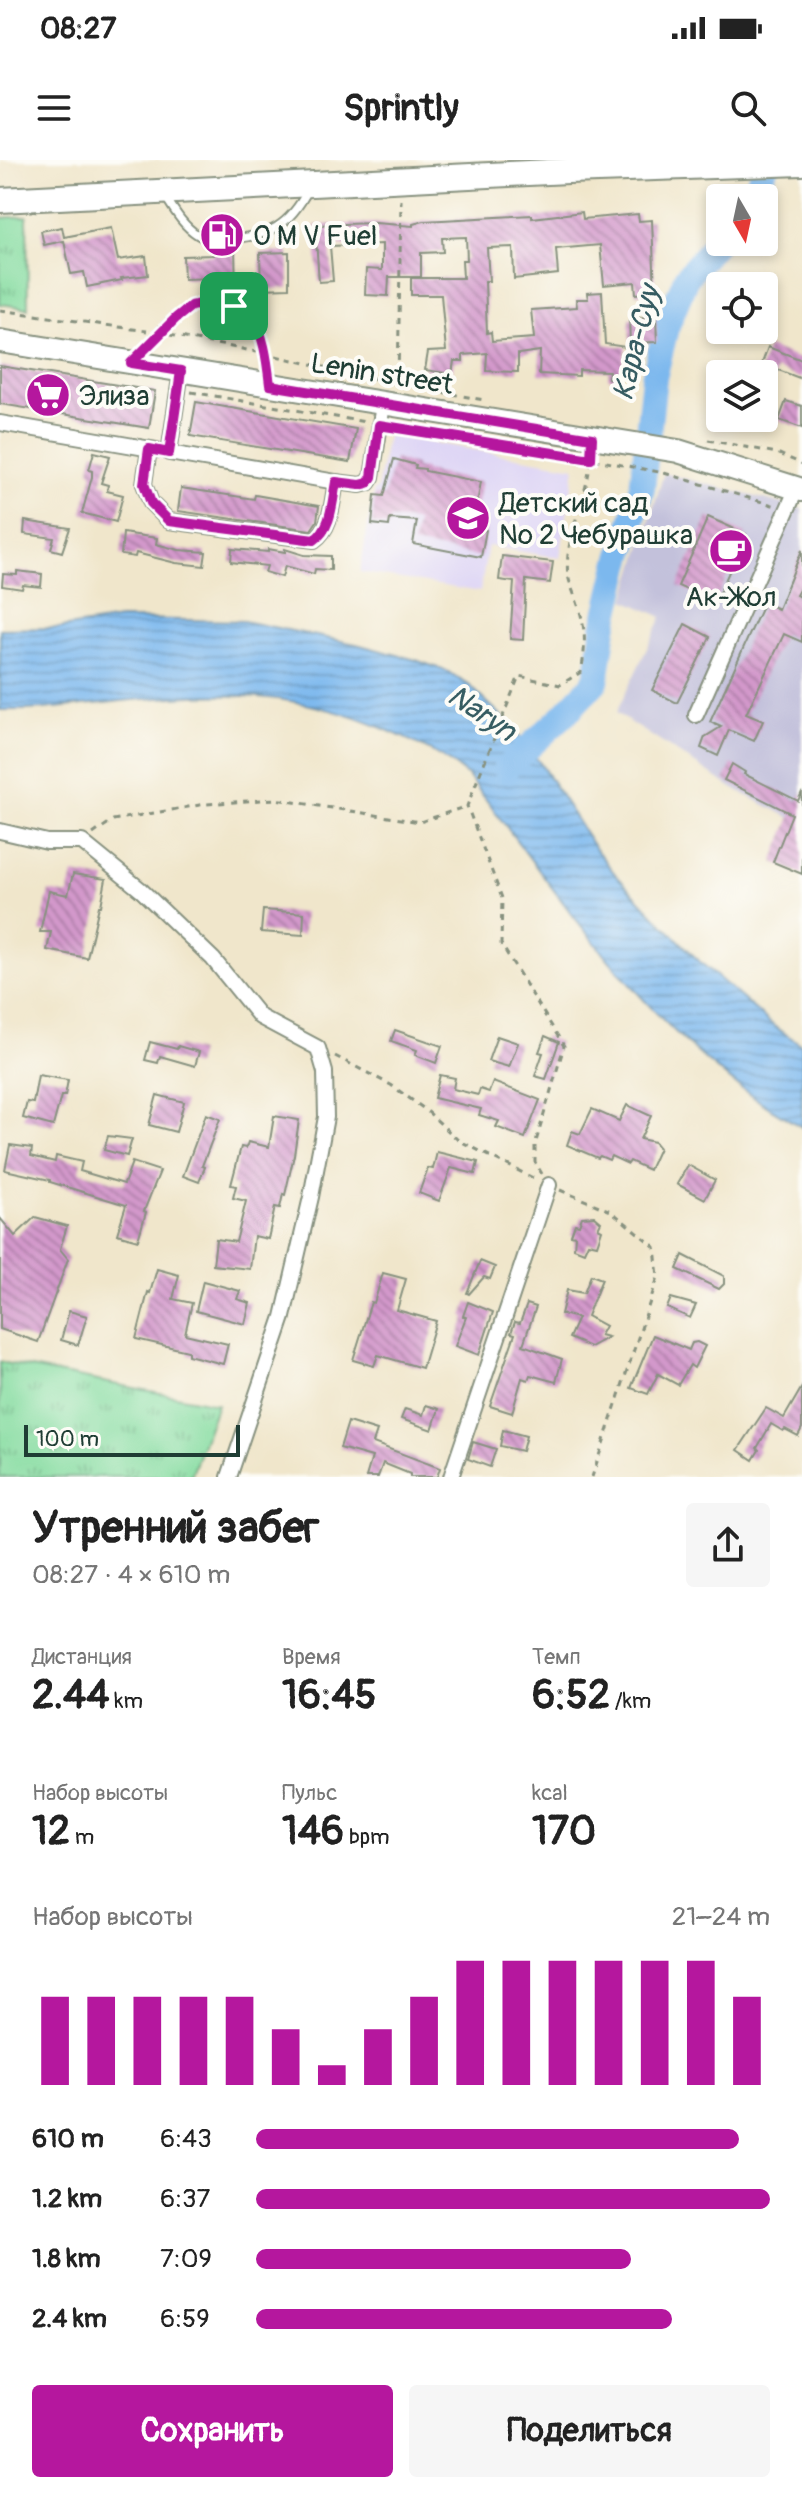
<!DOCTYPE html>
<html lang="ru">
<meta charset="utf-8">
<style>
:root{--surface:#fff;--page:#f6f6f6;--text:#222;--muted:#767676;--accent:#b5179e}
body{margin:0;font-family:Pangolin,sans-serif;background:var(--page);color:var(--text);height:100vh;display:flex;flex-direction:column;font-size:30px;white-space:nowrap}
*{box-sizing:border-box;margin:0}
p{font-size:26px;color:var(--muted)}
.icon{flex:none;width:44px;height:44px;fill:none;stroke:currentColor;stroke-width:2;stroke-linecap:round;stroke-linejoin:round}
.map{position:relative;height:1317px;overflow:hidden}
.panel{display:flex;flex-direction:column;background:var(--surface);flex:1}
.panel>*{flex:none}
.needle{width:52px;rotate:171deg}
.controls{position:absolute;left:706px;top:24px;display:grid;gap:16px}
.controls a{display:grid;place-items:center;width:72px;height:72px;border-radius:8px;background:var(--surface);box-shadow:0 4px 12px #0003;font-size:40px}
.scale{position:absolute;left:24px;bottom:20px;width:216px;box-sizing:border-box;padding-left:8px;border:4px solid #1f3d34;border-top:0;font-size:22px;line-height:28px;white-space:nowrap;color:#1f3d34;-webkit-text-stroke:6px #fdfcf7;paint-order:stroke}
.pin{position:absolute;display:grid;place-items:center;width:68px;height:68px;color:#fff;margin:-34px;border-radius:16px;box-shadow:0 4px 12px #0006}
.round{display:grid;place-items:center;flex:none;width:84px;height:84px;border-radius:8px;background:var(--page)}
.head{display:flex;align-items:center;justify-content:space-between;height:136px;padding:0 32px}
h1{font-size:44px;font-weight:800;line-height:60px}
.metrics{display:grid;grid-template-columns:repeat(3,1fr);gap:12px;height:136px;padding:8px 32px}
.metrics div{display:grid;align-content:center}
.metrics b{font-size:40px;font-weight:800}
.metrics small{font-size:22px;font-weight:400}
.metrics p{font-size:22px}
.chart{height:224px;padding:16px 32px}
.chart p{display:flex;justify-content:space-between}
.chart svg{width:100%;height:144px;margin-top:8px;stroke:var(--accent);stroke-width:6}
.cta{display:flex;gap:16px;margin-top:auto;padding:16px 32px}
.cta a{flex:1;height:92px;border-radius:8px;background:var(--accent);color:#fff;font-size:32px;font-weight:800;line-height:92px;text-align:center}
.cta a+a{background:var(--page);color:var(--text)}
ul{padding:0 32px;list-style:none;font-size:26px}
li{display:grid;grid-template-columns:128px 96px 1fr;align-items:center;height:60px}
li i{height:20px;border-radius:10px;background:var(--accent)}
.status{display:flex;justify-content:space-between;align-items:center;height:56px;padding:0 40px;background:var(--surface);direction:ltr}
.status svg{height:22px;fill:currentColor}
header{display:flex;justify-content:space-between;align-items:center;height:104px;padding:0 32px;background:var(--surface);font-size:36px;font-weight:800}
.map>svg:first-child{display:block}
.built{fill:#ded5f5}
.industrial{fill:#c3c1db}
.park{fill:url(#park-tufts);stroke:#518c6a;stroke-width:2}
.water{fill:url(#water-rules);stroke:#4e7a91;stroke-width:2}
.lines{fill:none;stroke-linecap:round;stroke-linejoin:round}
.river{stroke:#7cb8ee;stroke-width:26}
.building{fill:url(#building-back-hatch)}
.service-casing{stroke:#889280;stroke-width:11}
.minor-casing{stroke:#889280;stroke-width:18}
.primary-casing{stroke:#889280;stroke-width:26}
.trunk-casing{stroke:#889280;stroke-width:28}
.path{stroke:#889280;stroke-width:3;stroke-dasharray:6 6;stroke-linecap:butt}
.service{stroke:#fff;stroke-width:7}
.minor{stroke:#fff;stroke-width:14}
.primary{stroke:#fff;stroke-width:22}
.trunk{stroke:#fff;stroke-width:24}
.route-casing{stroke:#fff;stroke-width:16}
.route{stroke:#b5179e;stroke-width:10}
.labels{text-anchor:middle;stroke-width:8;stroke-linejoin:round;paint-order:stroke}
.poi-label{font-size:28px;fill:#1f3d34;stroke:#fdfcf7;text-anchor:start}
.street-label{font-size:28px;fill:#1f3d34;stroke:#fdfcf7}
.water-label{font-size:30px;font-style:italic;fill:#365c62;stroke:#fdfcf7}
</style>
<div class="status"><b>08:27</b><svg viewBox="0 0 49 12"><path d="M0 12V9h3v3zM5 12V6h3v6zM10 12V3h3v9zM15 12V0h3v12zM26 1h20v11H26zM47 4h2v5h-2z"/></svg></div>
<header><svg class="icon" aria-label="menu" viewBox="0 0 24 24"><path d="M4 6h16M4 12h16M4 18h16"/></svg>Sprintly<svg class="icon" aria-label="search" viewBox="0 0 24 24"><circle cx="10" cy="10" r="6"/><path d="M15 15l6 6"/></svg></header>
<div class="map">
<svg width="802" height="1317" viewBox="0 0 802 1317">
<defs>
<pattern id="park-tufts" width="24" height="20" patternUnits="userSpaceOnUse" patternTransform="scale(2)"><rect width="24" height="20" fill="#83db9f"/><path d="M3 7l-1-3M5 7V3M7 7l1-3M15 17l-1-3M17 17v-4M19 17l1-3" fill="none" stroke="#6bb382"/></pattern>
<pattern id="water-rules" width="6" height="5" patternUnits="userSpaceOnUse" patternTransform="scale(2)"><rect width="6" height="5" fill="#7cb8ee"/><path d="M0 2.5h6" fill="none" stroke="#6597c2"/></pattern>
<pattern id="building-back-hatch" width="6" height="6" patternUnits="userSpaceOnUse" patternTransform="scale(2)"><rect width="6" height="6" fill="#d398cb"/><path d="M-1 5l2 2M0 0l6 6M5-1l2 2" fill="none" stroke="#ab7da6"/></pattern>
</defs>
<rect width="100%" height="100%" fill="#fdfcf7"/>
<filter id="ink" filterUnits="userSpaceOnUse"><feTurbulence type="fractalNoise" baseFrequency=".0125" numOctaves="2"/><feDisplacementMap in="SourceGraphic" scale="16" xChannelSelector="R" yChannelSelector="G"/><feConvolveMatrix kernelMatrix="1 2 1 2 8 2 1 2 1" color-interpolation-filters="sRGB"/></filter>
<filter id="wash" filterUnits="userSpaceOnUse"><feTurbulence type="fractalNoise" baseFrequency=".006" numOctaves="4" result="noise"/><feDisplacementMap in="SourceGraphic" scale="32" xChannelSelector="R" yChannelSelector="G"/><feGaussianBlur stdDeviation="1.8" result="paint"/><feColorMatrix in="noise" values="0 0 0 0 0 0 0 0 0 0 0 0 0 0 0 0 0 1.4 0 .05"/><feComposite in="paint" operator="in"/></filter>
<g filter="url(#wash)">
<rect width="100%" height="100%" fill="#f0e6cb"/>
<path class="built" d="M387 275 575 307 560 398 488 386 480 432 360 412 374 330H377Z"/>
<path class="industrial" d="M664 313 802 349V664L734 629 616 553 662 457 625 440Z"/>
<g class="park">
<path d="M27 56 28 148 0 144V58Z"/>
<path d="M0 1202 217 1244 191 1317H0Z"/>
</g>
<path class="water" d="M120 459 243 461 356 484 416 500 446 511 469 525 505 559 540 603 594 687 616 715 655 756 699 801 775 867 802 885V967C656 888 567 744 468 616 441 594 420 585 389 571 296 530 220 531 121 541 81 545 41 551 0 550V469L61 468Z"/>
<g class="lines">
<g class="river">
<path d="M752 38 768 0"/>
<path d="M506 608 564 555 596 521 604 468 619 405 642 329 654 218 666 168 686 118 720 78"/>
</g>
</g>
<g id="blocks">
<g class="building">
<path d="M582 52 583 59 638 54 639 61 652 60 657 182 630 183 629 158 645 157 644 133 636 134 635 122 604 125 600 85 556 89 558 114 514 119 513 87 487 88 489 121H485L487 173 491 172 492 181 534 178 531 150 577 147 576 139H588L587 133 602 132 605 184 626 187 620 220 608 218 609 211 579 210V216L539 214 540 191 518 194V212L486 211 487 193 463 195V201H454L452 214 425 210 428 192 446 191 441 135H411V118H463L462 100H467L466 77 442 78 443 92 421 93V117H389L388 136 365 135 366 109 382 110V84L330 86 333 121 319 122 315 65 375 63 413 66V64L424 61 532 55V58Z"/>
<path d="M62 67 64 77 111 68 118 100 146 96 148 115 121 118 122 120 87 127 84 112 71 114 64 81 44 85 41 71Z"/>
<path d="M235 85 236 135 214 136V118L184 119 183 96 213 95V86Z"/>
<path d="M289 92V128L261 129 260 93Z"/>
<path d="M768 187 802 200V219L776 209 767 241 764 240V214H758Z"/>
<path d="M0 206 155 231 149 268 0 244Z"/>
<path d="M786 241 802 246V268L779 260Z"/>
<path d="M196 242 356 269 350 302 190 276Z"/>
<path d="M94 292 110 296 101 323 108 325 107 331 123 335 116 362 82 353 92 317V311L89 310Z"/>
<path d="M394 299 416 305 415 308 425 309V311L481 322 477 343 462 340 457 364 486 370 481 397 413 384 417 361 390 359 389 366 372 364 375 335 384 336Z"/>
<path d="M181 328 254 339 255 335 319 346 317 361 311 370 178 351Z"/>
<path d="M708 357 746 374 715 443 678 426Z"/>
<path d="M25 361 70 368 62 392 51 389 54 378 24 374Z"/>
<path d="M123 373 157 378 156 384 179 390 206 392 204 406 176 403 136 393 135 397 121 395Z"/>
<path d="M232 389 268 392V389L285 392V389L304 395 331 396V410L315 409 314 414 285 406 282 417 265 412 267 406 231 402Z"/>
<path d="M802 390V429L800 428 796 435 802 438V482L784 474 746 554 763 561 754 581 729 570 718 596 701 588 705 577 721 567 710 562 764 442 778 449Z"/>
<path d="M502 396 553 402 550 423 526 420 523 480 510 479 514 422 499 420Z"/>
<path d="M17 411 42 414 41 427 23 425 22 429 2 426 3 414 17 415Z"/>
<path d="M685 464 710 477 677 543 652 530Z"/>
<path d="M732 604 745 612 744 614 798 641 802 632V714L773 702 792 654 724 620Z"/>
<path d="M73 714 106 719 101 746H99L87 798 47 790 51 772H40L49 731 68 735Z"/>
<path d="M263 750 304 753 303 775 261 772Z"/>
<path d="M395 870 442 886 436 903 415 895 417 890 391 881Z"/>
<path d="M497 876 518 883 509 907 488 901Z"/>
<path d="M545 876 559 882 546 919 535 916 543 893 539 892Z"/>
<path d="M150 882 177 889 178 886 199 892 195 906 160 896 158 903 145 900Z"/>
<path d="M38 915 68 920 65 936H61L53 966 23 958 27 942 33 943Z"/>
<path d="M440 915 455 918 453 929 478 935 480 929 489 932 493 922 540 940 525 978 496 967 499 961 479 955 481 949 434 938Z"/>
<path d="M157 935 184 942 176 972 149 965Z"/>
<path d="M627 945 651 956 640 979 654 982 659 988 649 1010 630 1001 628 1004 611 996 609 1000 600 996 598 998 567 985 572 971 580 974 592 949 619 961Z"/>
<path d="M206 954 220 959 202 1006 205 1007 199 1022 183 1016Z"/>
<path d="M274 956 299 960 294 995 285 1035 283 1034 280 1048 275 1047 268 1079 254 1076 250 1109 213 1105 216 1079 236 1082 246 1041 233 1038 236 1026 231 1025 241 987 246 988 248 982 269 987Z"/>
<path d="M108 976 132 979 127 996 104 990Z"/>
<path d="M10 985 32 988 31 996 55 1002 56 996 82 1002 80 1011 124 1024 132 1002 160 1011 144 1051 146 1052 138 1080 117 1074 126 1045 50 1022V1020L5 1010Z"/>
<path d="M437 992 478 1002 475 1014 451 1008 439 1041 419 1033 428 1008 433 1009Z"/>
<path d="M688 1005 715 1020 705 1039 677 1024Z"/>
<path d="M594 1056 601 1062 598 1068 602 1070 597 1085 588 1083 584 1092 574 1088 575 1076 571 1075 575 1064 579 1065 582 1057Z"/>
<path d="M35 1057 67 1066 60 1089 68 1099 38 1182 0 1169V1058L15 1076Z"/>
<path d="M683 1095 724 1116V1124L719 1129 677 1109Z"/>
<path d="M480 1101 495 1107 490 1119 484 1117 469 1134 467 1133Z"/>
<path d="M157 1109 179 1115 173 1139 192 1143 185 1174 228 1184 223 1204 188 1195V1191L136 1179 148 1132 150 1133Z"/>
<path d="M383 1113 406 1119 397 1150 436 1161 422 1208 378 1195 374 1206 353 1200 371 1142 374 1143Z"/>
<path d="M591 1115 602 1119 587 1156 605 1166 600 1175 608 1177 590 1187 569 1178 578 1158 561 1154 567 1130 584 1133Z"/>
<path d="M203 1121 240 1131 237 1139 250 1143 245 1164 196 1151Z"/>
<path d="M671 1138 696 1145 690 1158 667 1148Z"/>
<path d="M468 1142 493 1152 479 1195 455 1186 466 1157 463 1156Z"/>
<path d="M527 1144 536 1147 523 1185 562 1199 556 1222 530 1215 528 1220 522 1218 512 1253 490 1246 515 1174 511 1173 515 1162 520 1163Z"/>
<path d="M69 1151 87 1156 78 1185 61 1180Z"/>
<path d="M653 1175 689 1190 692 1183 697 1182 705 1186 694 1208 690 1205 678 1225 658 1214 648 1234 631 1228Z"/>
<path d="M802 1227V1268L798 1276 785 1269 783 1271 771 1264 757 1288 759 1290 753 1300 738 1290 766 1248 784 1258Z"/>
<path d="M426 1245 439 1249 432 1270 401 1259 405 1249 423 1255Z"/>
<path d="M348 1262 377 1271 373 1283 440 1308 437 1317H410V1314L383 1303 378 1317H366L372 1297 340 1288Z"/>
<path d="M503 1270 526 1276 522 1291 500 1286Z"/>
<path d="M473 1282 496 1289 490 1307 468 1299Z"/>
</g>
</g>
</g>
<g filter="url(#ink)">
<use href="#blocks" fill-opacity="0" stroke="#889280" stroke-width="2"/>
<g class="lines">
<g class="service-casing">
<g id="service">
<path d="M165 36C174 50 183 66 198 75 208 81 216 80 228 79 269 77 289 66 308 30"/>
<path d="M136 198C152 181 170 157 191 147 202 141 215 143 227 145 234 146 246 147 251 152 265 165 268 205 270 223"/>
</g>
</g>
<g class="minor-casing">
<g id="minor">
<path d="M181 211 169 293 336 322 360 325 368 323 372 317 383 244"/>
<path d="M0 263 157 290"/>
<path d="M149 289 144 324 151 343 169 361 314 380C332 368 332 341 336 322"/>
<path d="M696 555 797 328"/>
<path d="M0 671 47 682H82L141 730 213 799 260 857 318 888 325 912 326 957 311 1037 283 1157 229 1317"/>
<path d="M451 1317 549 1025"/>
</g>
</g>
<g class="primary-casing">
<path id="primary" d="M0 181 678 291 802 330"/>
</g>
<g class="trunk-casing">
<path id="trunk" d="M0 40 568 11 802 3"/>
</g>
<g class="path">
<path d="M0 150 147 171"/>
<path d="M170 175 257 192"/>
<path d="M276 196 398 224 484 240"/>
<path d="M398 224 401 40"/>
<path d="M191 232 365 262"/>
<path d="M392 267 591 299 664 313 776 346"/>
<path d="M708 280 777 293 802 304"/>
<path d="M93 674 113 660 206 644 275 639 420 662 467 646"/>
<path d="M335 896 391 925 427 951 458 980 535 1019"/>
<path d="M542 1014 535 1002V985L564 886 501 784 502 738 467 646 519 516 560 525 581 512C586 488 586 468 578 445 575 436 570 425 568 415 563 378 590 333 591 294"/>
<path d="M560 1030 611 1051 655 1087 658 1117 592 1317"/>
</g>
<use href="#service" class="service"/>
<use href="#minor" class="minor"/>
<use href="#primary" class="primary"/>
<use href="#trunk" class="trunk"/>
</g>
</g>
<g class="lines" filter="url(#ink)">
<g class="route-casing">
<path id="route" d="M211 142 250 151C264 174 267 199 270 225L592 278 591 299 379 265 372 317 368 323 360 325 336 322C332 342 332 368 314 380L169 361 151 343 144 324 149 289 169 293 181 211 131 203 176 158 191 146Z"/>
</g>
<use href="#route" class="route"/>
</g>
<defs>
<g id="fuel-disc" transform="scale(2.3)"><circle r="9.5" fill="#b5179e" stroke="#fdfcf7"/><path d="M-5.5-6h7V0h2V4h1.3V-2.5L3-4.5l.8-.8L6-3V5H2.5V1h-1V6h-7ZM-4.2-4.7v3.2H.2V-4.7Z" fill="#fff"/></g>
<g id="supermarket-disc" transform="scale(2.3)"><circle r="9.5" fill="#b5179e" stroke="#fdfcf7"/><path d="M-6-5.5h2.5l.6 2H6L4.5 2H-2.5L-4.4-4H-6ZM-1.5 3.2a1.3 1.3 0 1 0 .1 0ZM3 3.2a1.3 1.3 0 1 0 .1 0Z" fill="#fff"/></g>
<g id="school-disc" transform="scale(2.3)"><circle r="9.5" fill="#b5179e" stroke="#fdfcf7"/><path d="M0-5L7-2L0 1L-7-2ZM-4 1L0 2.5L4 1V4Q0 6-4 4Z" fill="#fff"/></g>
<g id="cafe-disc" transform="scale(2.3)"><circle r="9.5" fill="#b5179e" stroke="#fdfcf7"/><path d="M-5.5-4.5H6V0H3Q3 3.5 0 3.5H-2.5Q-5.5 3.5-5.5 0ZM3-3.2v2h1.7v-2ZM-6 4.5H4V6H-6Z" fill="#fff"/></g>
</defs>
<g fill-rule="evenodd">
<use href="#fuel-disc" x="222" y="75"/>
<use href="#supermarket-disc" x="48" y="235"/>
<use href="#school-disc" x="468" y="358"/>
<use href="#cafe-disc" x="731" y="391"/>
</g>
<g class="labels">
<g class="poi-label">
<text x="253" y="85">O M V Fuel</text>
<text x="79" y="245">Элиза</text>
<text x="499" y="352">Детский сад<tspan x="499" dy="32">№ 2 Чебурашка</tspan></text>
<text x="731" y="446" text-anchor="middle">Ак-Жол</text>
</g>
<g class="street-label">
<text transform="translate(382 213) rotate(9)" y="10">Lenin street</text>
</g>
<g class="water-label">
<text transform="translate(636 183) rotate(-76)" y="10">Кара-Суу</text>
<text transform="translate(482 553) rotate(34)" y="10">Naryn</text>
</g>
</g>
</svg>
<div class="controls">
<a><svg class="needle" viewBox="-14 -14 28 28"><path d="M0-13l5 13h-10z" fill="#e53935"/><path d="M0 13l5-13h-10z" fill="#767676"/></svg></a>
<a><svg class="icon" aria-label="locate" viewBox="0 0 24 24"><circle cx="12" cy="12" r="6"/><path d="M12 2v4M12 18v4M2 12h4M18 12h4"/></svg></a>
<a><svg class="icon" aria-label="layers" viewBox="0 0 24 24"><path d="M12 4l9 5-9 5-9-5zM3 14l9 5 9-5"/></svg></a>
</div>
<div class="scale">100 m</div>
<div class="pin" style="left:234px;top:146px;background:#1e9e55"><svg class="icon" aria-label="arrive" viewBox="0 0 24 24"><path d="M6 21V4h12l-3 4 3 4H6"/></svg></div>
</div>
<section class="panel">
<div class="head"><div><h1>Утренний забег</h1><p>08:27 · 4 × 610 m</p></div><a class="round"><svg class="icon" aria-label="share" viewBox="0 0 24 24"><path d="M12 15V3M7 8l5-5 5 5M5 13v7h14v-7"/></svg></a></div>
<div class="metrics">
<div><p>Дистанция</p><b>2.44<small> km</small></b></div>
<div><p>Время</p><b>16:45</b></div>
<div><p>Темп</p><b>6:52<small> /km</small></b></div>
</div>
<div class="metrics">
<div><p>Набор высоты</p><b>12<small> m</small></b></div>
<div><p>Пульс</p><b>146<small> bpm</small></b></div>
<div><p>kcal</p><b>170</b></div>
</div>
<div class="chart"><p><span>Набор высоты</span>21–24 m</p>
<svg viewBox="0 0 160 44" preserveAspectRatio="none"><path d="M5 44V17M15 44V17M25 44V17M35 44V17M45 44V17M55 44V27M65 44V38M75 44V27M85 44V17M95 44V6M105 44V6M115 44V6M125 44V6M135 44V6M145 44V6M155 44V17"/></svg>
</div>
<ul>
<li><b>610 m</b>6:43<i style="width:94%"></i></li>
<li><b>1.2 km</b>6:37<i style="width:100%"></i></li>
<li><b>1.8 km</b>7:09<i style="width:73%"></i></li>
<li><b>2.4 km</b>6:59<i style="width:81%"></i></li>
</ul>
<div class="cta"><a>Сохранить</a><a>Поделиться</a></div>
</section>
